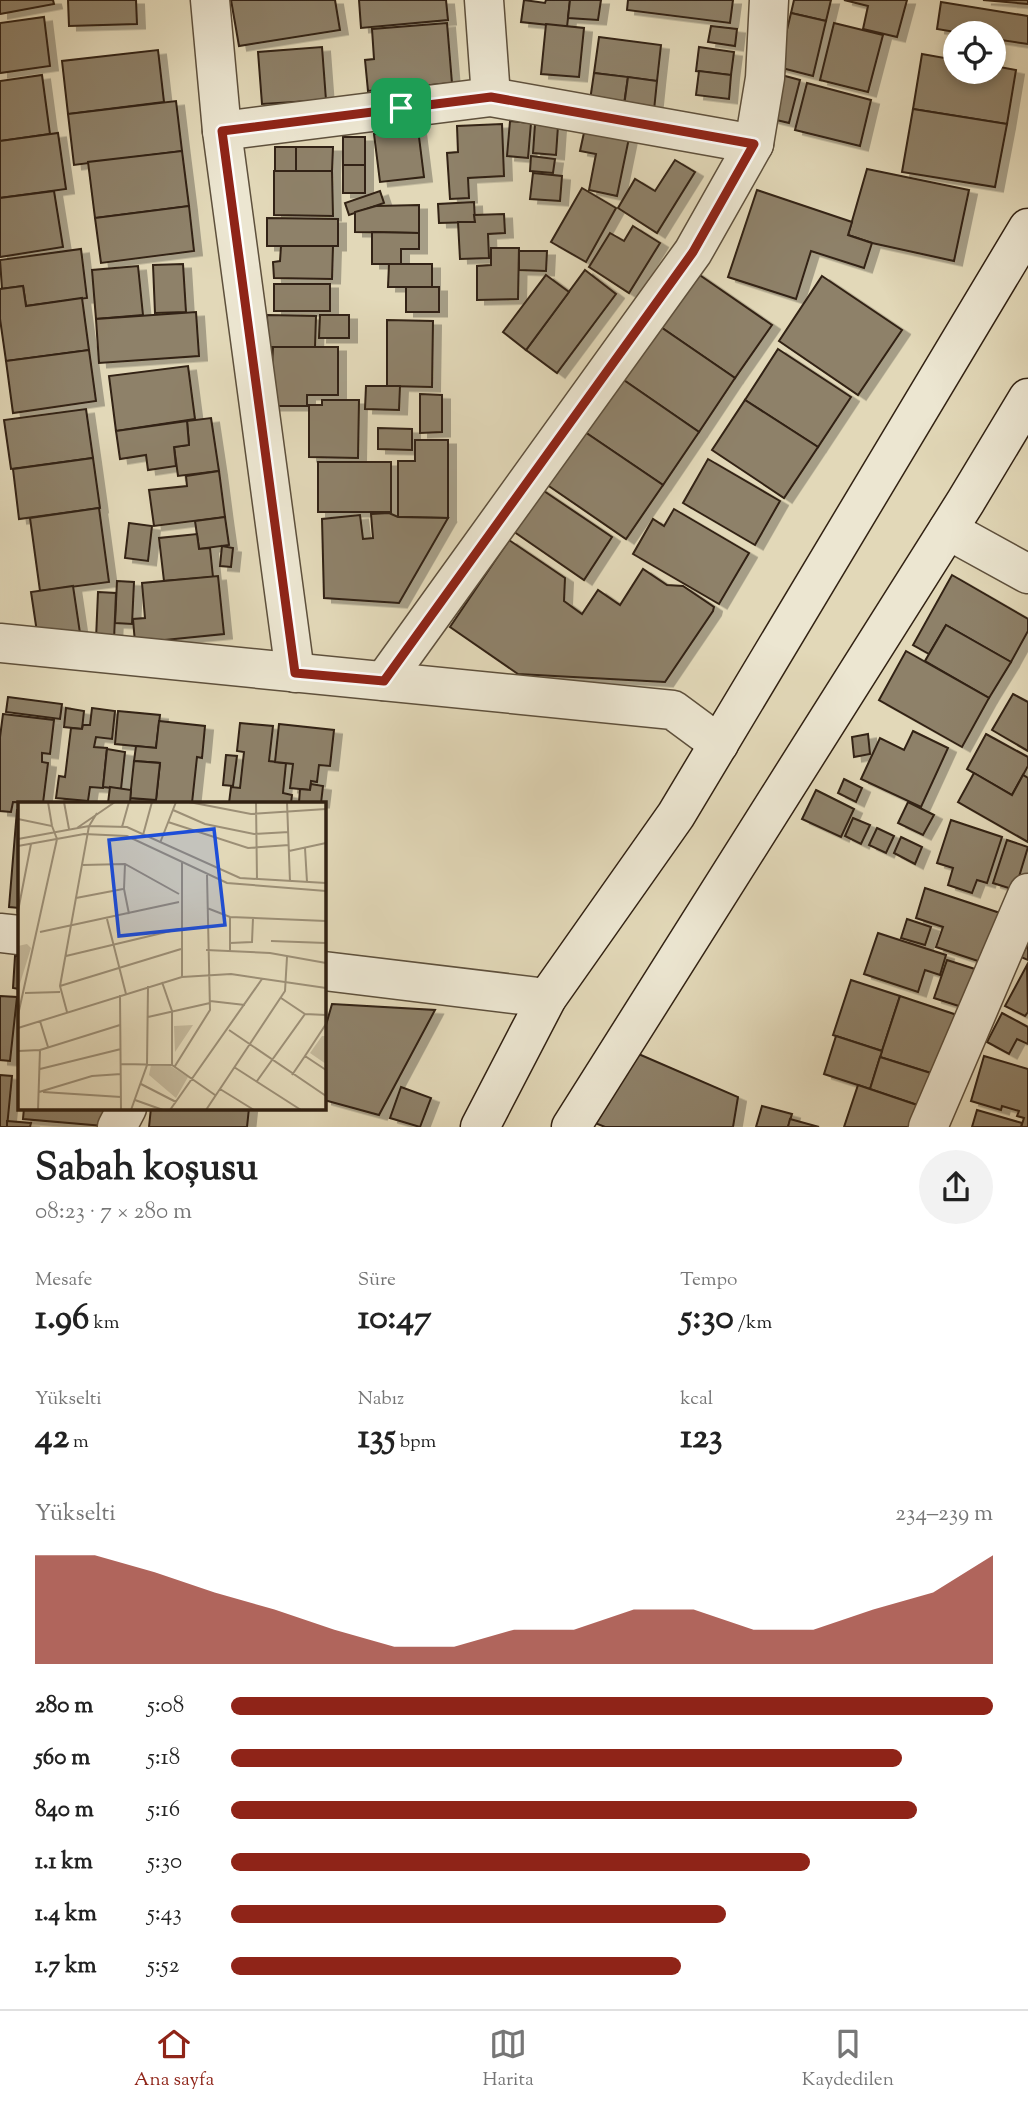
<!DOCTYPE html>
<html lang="tr">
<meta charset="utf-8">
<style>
:root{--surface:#fff;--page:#f2f2f2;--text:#222;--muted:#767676;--line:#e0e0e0;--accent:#8f2418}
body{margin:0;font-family:"Sorts Mill Goudy",serif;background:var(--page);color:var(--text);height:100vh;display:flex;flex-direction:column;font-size:26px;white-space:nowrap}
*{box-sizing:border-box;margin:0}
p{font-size:23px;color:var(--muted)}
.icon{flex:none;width:38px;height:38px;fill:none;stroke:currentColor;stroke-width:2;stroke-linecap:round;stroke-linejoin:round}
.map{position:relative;height:1127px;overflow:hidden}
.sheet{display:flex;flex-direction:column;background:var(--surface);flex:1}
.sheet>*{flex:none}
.controls{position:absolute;left:943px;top:21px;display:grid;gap:14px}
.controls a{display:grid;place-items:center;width:63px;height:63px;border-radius:50%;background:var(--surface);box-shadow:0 4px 10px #0003;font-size:35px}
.pin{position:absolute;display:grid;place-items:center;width:60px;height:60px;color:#fff;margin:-30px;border-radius:14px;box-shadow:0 4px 10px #0006}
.round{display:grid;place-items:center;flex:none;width:74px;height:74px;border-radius:37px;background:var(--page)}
.summary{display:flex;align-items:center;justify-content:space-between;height:119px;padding:0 35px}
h1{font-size:38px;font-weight:700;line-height:52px}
.figures{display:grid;grid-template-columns:repeat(3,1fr);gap:10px;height:119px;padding:7px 35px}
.figures div{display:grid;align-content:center}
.figures b{font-size:35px;font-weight:700}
.figures small{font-size:19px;font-weight:400}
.figures p{font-size:19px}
.chart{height:196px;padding:14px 35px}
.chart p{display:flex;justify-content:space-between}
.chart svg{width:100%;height:126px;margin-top:7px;fill:var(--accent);opacity:.7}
ul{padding:0 35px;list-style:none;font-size:23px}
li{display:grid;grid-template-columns:112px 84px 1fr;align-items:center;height:52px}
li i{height:18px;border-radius:9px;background:var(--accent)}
.menu{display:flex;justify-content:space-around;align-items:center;height:98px;border-top:2px solid var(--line);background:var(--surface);font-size:19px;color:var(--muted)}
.menu a{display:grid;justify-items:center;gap:4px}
.menu .current{color:var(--accent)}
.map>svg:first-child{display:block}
.building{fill:#8e8169;stroke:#322213;stroke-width:2;filter:url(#shadow)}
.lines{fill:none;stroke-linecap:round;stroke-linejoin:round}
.street-casing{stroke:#5e503c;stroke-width:41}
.secondary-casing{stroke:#322213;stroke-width:41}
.street{stroke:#ece6d1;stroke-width:38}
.secondary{stroke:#ece6d1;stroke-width:38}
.route-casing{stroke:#fff;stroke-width:14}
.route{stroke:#8f2418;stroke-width:9}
.inset-road{fill:none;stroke:#9c8f76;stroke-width:2}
.view{fill:#1d4ed8;fill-opacity:0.15;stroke:#1d4ed8;stroke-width:3.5}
.inset-edge{fill:none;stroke:#322213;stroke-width:3.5}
</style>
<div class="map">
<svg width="1028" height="1127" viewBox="0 0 1028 1127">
<defs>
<filter id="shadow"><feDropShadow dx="8" dy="4.5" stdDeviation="0" flood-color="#0004"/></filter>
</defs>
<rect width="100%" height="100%" fill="#e2d8b8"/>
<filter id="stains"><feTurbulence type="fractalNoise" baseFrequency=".00286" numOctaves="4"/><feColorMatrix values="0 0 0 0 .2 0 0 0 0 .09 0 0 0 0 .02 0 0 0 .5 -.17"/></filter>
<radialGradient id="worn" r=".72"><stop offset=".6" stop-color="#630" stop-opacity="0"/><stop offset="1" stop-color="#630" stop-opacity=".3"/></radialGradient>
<g class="building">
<path d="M0 0H53L54 4 0 14Z"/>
<path d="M68 0H136L137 24 69 26Z"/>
<path d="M231 0H335L340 30 239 46Z"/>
<path d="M359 0H446L448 20 361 28Z"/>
<path d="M524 0 545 3 546 0H570L567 27 521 22Z"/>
<path d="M570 0H601L598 20 568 18Z"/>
<path d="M628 0H733L730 23 627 10Z"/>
<path d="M794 0H831L826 21 791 13Z"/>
<path d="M844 0H907L897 37 863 29 868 6Z"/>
<path d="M983 0H1028V4Z"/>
<path d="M941 2 1028 16V44L994 39V33H961L937 29Z"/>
<path d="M791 13 826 21 813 76 778 67Z"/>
<path d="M44 17 50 66 0 73V23Z"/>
<path d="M447 23 452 83 368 91 365 60 374 59 372 29Z"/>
<path d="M834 23 883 35 868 92 820 80Z"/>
<path d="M546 24 584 28 579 77 541 74Z"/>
<path d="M711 26 737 29 735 46 708 42Z"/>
<path d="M599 37 661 45 657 81 594 73Z"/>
<path d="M322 47 326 100 262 104 258 52Z"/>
<path d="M699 47 734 52 731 75 696 71Z"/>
<path d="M158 50 164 102 68 114 62 61Z"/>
<path d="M922 54 956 60V72H994V66L1016 70 1007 124 913 109Z"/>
<path d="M699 71 731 75 729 99 696 95Z"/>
<path d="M594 73 628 77 623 111 589 107Z"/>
<path d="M774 73 800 80 789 123 764 117Z"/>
<path d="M42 75 50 134 0 141V81Z"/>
<path d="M628 77 657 81 654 110 624 106Z"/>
<path d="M807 83 871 100 860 146 795 130Z"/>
<path d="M176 101 182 151 74 165 68 114Z"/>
<path d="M913 109 1007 124 995 187 902 172Z"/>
<path d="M510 121 531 123 528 158 507 156Z"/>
<path d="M502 124 504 176 468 178 469 198 450 199 447 153 458 152 457 126Z"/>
<path d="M535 124 558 126 556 155 533 153Z"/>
<path d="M585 128 629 138 617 196 589 190 596 154 580 151Z"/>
<path d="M418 129 424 177 380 182 374 134Z"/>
<path d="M58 133 66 189 0 198V141Z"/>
<rect x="343" y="137" width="22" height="28"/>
<rect x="275" y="147" width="21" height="24"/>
<path d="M296 147H333L332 171H296Z"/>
<path d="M182 151 189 206 95 218 88 162Z"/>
<path d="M531 156 555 159 553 173 530 171Z"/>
<path d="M675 160 695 172 657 233 618 208 635 179 655 191Z"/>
<rect x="343" y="165" width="22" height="28"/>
<path d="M867 169 969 190 954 261 872 243 848 235Z"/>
<path d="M274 171H332L333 216 274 215Z"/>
<path d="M533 173 562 176 560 201 530 199Z"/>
<path d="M582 188 616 208 586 262 551 242Z"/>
<path d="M757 190 852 222 848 235 872 243 864 268 811 251 796 299 728 277Z"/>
<path d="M54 191 63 247 0 257V198Z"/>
<path d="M380 191 384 203 349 215 345 203Z"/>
<path d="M474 202 475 222 439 223 438 204Z"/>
<path d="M419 205V233L355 232V212L376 206Z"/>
<path d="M189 206 194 251 101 263 95 218Z"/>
<path d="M504 214 505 233 488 234 489 258 460 259 458 222H475L474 215Z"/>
<path d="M267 218 338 219V246H267Z"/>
<path d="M633 226 660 243 629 293 589 267 610 233 624 241Z"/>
<path d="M372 232 419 233V249H401V264H372Z"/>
<path d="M281 246H333L332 279 274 278 273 262 280 261Z"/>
<path d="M491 248H519L518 299 477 300V266L491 265Z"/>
<path d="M81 249 87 298 26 306 23 286 2 289 0 260Z"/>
<path d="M519 251H547L546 271 519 270Z"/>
<path d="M183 264 186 312 155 313 153 265Z"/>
<path d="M389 264H432V287H388Z"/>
<path d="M138 266 143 315 96 319 92 270Z"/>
<path d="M688 267 772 325 735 378 652 321Z"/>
<path d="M585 270 616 294 557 373 526 350Z"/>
<path d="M546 275 569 292 526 350 503 332Z"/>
<path d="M822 276 902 330 858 395 779 341Z"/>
<rect x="274" y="284" width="56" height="27"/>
<path d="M23 286 26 306 82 298 89 350 6 361 0 319V289Z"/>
<rect x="406" y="287" width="33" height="25"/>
<path d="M196 312 199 356 99 363 96 319Z"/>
<path d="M267 315 316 316 315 347H268Z"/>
<path d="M320 315H349V338H319Z"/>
<path d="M387 320 433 321 432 387 387 386Z"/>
<path d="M652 321 735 378 699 432 615 374Z"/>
<path d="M273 347H338V395H307V406H270Z"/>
<path d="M778 349 851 397 818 447 745 400Z"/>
<path d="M89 350 96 401 13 413 6 361Z"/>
<path d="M188 366 195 419 116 431 109 376Z"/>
<path d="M615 374 699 432 663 485 579 428Z"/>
<path d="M366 386H400L399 410 365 409Z"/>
<path d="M420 394 442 395V432L420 433Z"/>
<path d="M322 400H359L358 458 309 457V405H322Z"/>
<path d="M745 400 818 447 784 498 712 450Z"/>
<path d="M86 409 93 458 11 469 4 420Z"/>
<path d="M211 418 219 471 178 476 174 447 189 445 187 421Z"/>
<path d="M187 421 189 445 174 447 176 466 148 470 146 455 120 459 116 431Z"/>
<path d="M378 428 412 429V450L378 449Z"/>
<path d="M579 428 663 485 626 539 543 482Z"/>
<path d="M415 440H448V518L398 517V461H415Z"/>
<path d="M93 458 100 508 19 519 13 469Z"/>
<path d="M708 459 780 501 755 545 683 503Z"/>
<rect x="318" y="462" width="73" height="50"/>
<path d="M219 471 225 517 154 526 149 490 187 486 186 476Z"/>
<path d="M538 487 612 537 584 580 510 529Z"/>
<path d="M99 508 109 582 40 591 30 518Z"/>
<path d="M674 509 749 553 719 604 633 554 653 519 664 526Z"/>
<path d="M389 513 398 517 448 518 399 603 324 598 322 519 360 515 363 539 373 538 371 514Z"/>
<path d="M225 517 229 545 199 549 195 521Z"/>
<path d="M129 523 152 526 148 561 125 558Z"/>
<path d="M197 534 199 549 210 548 213 577 164 581 159 538Z"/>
<path d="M509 540 565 578 564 601 582 614 598 590 620 605 643 569 667 585 683 586 714 607 713 611 665 682 518 674 450 627Z"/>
<path d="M222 546 233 548 231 567 220 566Z"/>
<path d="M952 575 1028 619V631L1011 662 946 625 929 654 913 645Z"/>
<path d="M218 576 224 634 135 643 133 619 145 618 142 583Z"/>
<path d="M117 581 134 582 132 624 115 623Z"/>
<path d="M73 586 80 633 38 639 31 592Z"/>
<path d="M98 592 116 593 114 640 96 639Z"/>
<path d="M946 625 1011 662 989 698 925 661Z"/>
<path d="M906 651 989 698 962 747 879 700Z"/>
<path d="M1013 694 1028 702V751L992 730Z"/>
<path d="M8 697 62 704 60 719 6 712Z"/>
<path d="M66 708 84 711 82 729 64 727Z"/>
<path d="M92 708 115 711 112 739 96 737 94 747 107 748 103 788 90 787 88 801 56 798 59 776 65 777 71 728 82 729 83 725H90Z"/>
<path d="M118 711 160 715 156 748 115 744Z"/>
<path d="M3 714 54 720 50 754 42 753V762L48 763 43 803 13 802 11 812 0 811V737Z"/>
<path d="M159 721 205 726 202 758 197 757 192 803H130V798L156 800 160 763 134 761 136 746 156 748Z"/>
<path d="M240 723 273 726 269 761 286 763 283 793 292 795 291 803H229L231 787 240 788 244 752 237 751Z"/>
<path d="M279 724 334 730 330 766 319 765 317 782 311 781 310 790 290 788 293 764 275 762Z"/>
<path d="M913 731 948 748 921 807 861 779 880 738 904 750Z"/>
<path d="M868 734 870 754 854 757 852 737Z"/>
<path d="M986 734 1028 757V766L1012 795 967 769Z"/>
<path d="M107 749 125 752 121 789 103 787Z"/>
<path d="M226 755 237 756 233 786 223 785Z"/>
<path d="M134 761 160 763 156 800 130 798Z"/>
<path d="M974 773 1012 795 1023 775 1028 778V842L958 802Z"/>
<path d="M844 779 862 788 856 802 838 793Z"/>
<path d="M311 784 323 786 321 803H299L300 789 310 790Z"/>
<path d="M110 787 131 790 130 803H108Z"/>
<path d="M816 790 854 809 841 837 802 819Z"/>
<path d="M908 802 934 815 923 835 898 823Z"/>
<path d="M17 810H19V908L9 907Z"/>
<path d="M853 818 870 825 861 844 845 836Z"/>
<path d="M951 820 1002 837 987 883 977 880 972 893 948 885 953 868 937 863Z"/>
<path d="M877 828 894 836 886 853 869 845Z"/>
<path d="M901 837 922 847 915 864 894 853Z"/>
<path d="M1007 840 1028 847 1015 890 993 883Z"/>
<path d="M925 888 1000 913 984 963 936 947 943 927 916 918Z"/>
<path d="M907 919 931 927 925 945 901 938Z"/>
<path d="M878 933 946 955 940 975 925 970 918 992 864 974Z"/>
<path d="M1028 944V960L1021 957Z"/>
<path d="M15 956H19V989L13 988Z"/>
<path d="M947 960 981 971 968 1009 934 998Z"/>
<path d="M1027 965 1028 1012 1025 1016 1005 1006Z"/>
<path d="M851 980 900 996 882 1051 833 1035Z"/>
<path d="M0 996 17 997 10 1061 0 1060Z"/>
<path d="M900 996 957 1015 937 1075 880 1057Z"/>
<path d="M332 1004 435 1010 379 1115 324 1100V1032Z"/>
<path d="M1002 1013 1028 1027V1044L1017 1039 1009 1054 987 1042Z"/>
<path d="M836 1036 882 1051 870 1089 824 1074Z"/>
<path d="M627 1049 738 1097 733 1127H605L595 1123Z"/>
<path d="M984 1056 1028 1069V1127H1021L1024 1118 1017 1116 1019 1111 1002 1106 1001 1110 971 1101Z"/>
<path d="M880 1057 937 1075 926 1108 870 1089Z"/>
<path d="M0 1075 12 1076 7 1127H0Z"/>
<path d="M858 1085 926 1108 920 1127H844Z"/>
<path d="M401 1087 431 1098 420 1127 390 1118Z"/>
<path d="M762 1106 792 1114 788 1127H756Z"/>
<path d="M24 1108H107L104 1126 23 1119Z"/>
<path d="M151 1108H249L247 1127H149Z"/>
<path d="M977 1110 1022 1123 1021 1127H972Z"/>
<path d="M790 1119 819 1127H788Z"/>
<path d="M7 1121 31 1123 30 1127H7Z"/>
</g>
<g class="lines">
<g class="street-casing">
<g id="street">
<path d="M210 0 222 131 295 673"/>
<path d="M484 0 491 97"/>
<path d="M222 131 491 97 754 144"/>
<path d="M948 530 1028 574"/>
<path d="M0 643 673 710 719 744"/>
<path d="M384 681 693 252 754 144 765 78 769 0"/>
<path d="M0 933 19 935"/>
<path d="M324 971 547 998"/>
<path d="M117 1127 127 1108"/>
<path d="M928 1127 1028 893"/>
</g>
</g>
<g class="secondary-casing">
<g id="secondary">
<path d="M480 1127 547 998 676 815 1028 228"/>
<path d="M571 1127 966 501 1028 398"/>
</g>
</g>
<use href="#street" class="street"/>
<use href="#secondary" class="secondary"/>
</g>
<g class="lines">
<g class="route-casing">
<path id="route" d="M491 97 754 144 693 252 384 681 295 673 222 131Z"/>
</g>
<use href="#route" class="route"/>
</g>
<g transform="translate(18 802)">
<rect width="308" height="308" fill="#e2d8b8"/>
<path d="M9 142 13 146 0 188V144ZM175 223 157 250 156 224ZM304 234H308V262L292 251ZM133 263H151L170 275 158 296 131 273Z" fill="#c4b99c"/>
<path class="inset-road" d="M30 0 34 24M46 0 51 27M171 0 233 12 308 7M238 0 239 78M269 0 272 80M155 8 187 22 236 32 271 30M0 17 34 24 39 37 0 213M150 20 230 46 271 43M104 25 111 0M59 26 97 0M125 33 134 0M0 37 71 24 109 25 222 76 308 81M142 41 158 0M0 44 66 32 109 34 209 81 308 89M287 46 289 80M271 49 308 41M107 62 106 87 111 112M65 63 107 62 161 92M58 96 105 87M189 106 212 115 308 119M0 109 13 42M89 117 108 192M22 130 161 100M253 139 308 141M212 141 234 140 235 116M188 148 252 151 308 161M212 150V115M48 154 161 127M164 175 213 172 308 186M144 180 154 209V263M42 184 163 147M7 191 42 190M102 193 103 308M263 196 287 212 308 213M192 199 227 203M49 210 42 184 71 24 79 11M130 215 192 201M22 219 30 245M308 222 287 254 308 268M0 226 164 175V60M211 228 308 294M0 249 22 248M103 262 154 263 197 293M157 264 192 208 189 73M216 265 283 308M22 267 103 247M274 273 287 254M239 279 287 212M123 282 158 300M202 287 236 308M21 290 74 274 103 272M25 290 103 295M117 298 145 308M20 308 22 248 102 223M113 308 129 263 130 184M152 308 244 177M188 308 267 189 269 155"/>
<path class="view" d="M196 27 207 123 101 134 91 38Z"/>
<rect width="308" height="308" class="inset-edge"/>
</g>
<rect width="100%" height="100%" filter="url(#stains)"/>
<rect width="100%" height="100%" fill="url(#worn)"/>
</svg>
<div class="controls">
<a><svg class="icon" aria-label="locate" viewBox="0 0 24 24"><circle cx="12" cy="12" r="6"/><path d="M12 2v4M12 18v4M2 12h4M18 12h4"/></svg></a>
</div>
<div class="pin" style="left:401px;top:108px;background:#1e9e55"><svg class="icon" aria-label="arrive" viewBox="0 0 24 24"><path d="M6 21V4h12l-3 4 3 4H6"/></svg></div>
</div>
<section class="sheet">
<div class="summary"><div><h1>Sabah koşusu</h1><p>08:23 · 7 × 280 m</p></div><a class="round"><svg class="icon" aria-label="share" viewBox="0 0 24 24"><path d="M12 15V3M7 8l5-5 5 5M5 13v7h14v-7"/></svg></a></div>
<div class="figures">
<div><p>Mesafe</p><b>1.96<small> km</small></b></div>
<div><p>Süre</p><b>10:47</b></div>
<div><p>Tempo</p><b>5:30<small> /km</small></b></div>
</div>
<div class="figures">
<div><p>Yükselti</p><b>42<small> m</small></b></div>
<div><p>Nabız</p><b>135<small> bpm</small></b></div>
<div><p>kcal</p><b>123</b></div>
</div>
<div class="chart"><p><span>Yükselti</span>234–239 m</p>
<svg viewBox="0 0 160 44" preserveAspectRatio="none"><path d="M0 44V6L10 6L20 12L30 19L40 25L50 32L60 38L70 38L80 32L90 32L100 25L110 25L120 32L130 32L140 25L150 19L160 6V44z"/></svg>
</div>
<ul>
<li><b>280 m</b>5:08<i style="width:100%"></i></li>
<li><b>560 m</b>5:18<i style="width:88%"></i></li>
<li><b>840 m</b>5:16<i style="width:90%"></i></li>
<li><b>1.1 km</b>5:30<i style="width:76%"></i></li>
<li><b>1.4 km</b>5:43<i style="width:65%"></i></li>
<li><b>1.7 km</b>5:52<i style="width:59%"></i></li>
</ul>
</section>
<nav class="menu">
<a class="current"><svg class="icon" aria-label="home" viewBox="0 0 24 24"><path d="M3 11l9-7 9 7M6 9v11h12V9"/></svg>Ana sayfa</a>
<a><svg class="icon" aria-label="map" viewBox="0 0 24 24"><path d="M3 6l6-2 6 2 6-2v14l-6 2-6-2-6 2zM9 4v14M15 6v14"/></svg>Harita</a>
<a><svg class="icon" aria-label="saved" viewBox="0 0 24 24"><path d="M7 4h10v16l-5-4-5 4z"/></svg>Kaydedilen</a>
</nav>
